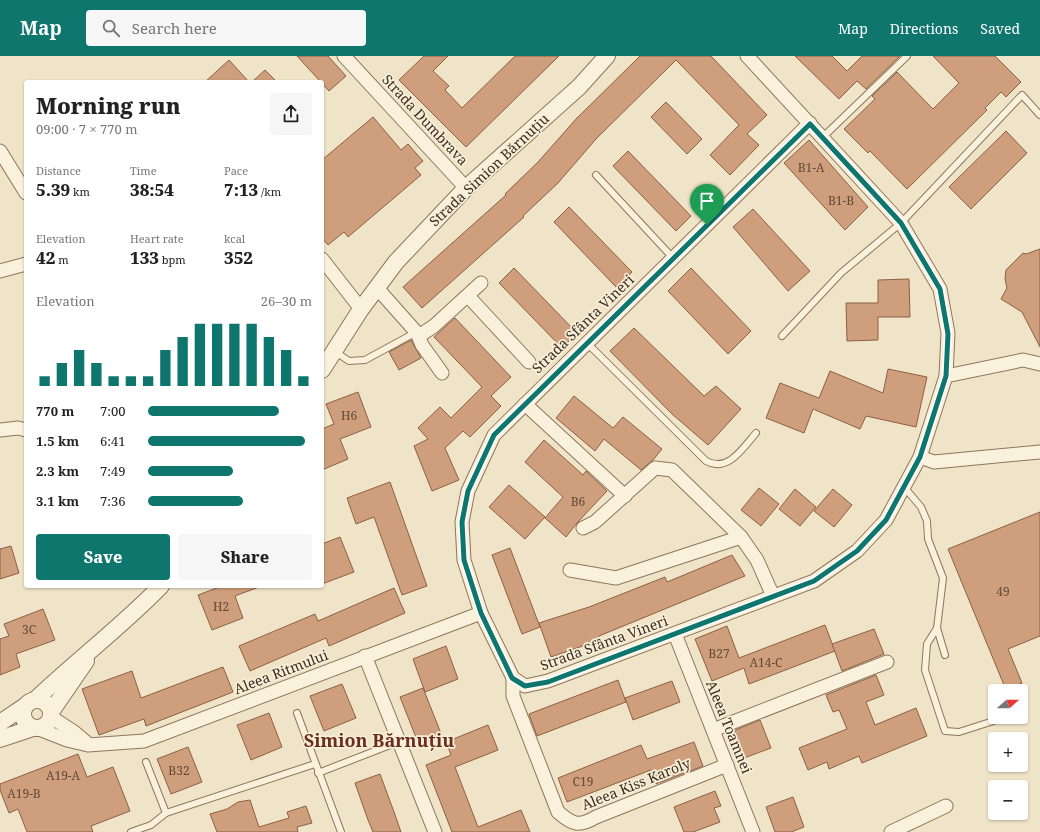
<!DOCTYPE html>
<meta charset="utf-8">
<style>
:root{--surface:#fff;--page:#f6f6f6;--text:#222;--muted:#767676;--accent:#0f766e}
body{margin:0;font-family:"Noto Serif",serif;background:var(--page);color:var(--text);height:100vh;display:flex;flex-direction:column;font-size:15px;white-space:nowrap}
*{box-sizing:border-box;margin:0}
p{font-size:13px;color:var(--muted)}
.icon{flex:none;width:22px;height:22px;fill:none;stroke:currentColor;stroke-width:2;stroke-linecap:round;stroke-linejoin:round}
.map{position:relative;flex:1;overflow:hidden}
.details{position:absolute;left:24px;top:24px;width:300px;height:508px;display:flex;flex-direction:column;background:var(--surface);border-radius:4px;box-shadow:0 1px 3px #0004}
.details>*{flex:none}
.needle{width:26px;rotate:69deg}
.buttons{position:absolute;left:988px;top:628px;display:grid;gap:8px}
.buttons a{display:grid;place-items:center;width:40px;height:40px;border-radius:4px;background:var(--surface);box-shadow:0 1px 3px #0004;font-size:20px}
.pin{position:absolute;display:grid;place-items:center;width:34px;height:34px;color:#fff;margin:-41px -17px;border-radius:50% 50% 50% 0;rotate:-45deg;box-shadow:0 0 4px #0007}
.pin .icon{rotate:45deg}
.round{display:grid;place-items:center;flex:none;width:42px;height:42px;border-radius:4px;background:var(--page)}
.overview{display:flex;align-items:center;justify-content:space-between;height:68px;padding:0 12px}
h1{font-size:22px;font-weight:800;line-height:30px}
.stats{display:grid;grid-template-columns:repeat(3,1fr);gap:6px;height:68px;padding:4px 12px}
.stats div{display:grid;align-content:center}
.stats b{font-size:17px;font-weight:800}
.stats small{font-size:11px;font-weight:400}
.stats p{font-size:11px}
.chart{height:112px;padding:8px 12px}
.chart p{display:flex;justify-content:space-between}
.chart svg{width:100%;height:72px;margin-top:4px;stroke:var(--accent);stroke-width:6}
.action{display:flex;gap:8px;margin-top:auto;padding:8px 12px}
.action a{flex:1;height:46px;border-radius:4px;background:var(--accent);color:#fff;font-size:16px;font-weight:800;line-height:46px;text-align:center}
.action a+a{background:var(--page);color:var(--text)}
ul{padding:0 12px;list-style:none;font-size:13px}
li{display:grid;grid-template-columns:64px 48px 1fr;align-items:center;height:30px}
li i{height:10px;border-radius:5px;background:var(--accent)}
header{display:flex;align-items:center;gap:24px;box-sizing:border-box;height:56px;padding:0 20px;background:var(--accent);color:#fff}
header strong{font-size:19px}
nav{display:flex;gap:22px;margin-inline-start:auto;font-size:14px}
.search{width:280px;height:36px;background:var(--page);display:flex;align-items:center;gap:10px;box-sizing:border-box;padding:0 14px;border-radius:4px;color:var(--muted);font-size:15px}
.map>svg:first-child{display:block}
.building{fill:#cf9f7d;stroke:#8d5f41}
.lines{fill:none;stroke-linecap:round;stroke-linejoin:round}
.service-casing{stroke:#8d765c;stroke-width:8}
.minor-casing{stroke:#8d765c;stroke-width:15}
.tertiary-casing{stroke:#8d765c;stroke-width:18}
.service{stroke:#faf1dc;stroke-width:6}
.minor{stroke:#faf1dc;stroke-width:13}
.tertiary{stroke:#faf1dc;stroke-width:16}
.route-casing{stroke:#fff;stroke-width:8}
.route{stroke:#0f766e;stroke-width:5}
.labels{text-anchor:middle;stroke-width:3.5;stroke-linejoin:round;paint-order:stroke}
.number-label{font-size:12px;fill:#624a37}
.street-label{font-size:14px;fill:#3d2e20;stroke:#f7eed8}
.district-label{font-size:18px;font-weight:bold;fill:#6b2e1e;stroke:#f7eed8}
</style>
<header>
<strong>Map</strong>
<div class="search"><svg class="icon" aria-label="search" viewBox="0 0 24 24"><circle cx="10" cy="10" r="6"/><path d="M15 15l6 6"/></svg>Search here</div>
<nav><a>Map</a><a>Directions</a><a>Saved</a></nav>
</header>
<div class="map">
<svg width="1040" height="776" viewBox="0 0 1040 776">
<rect width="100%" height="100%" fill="#f0e4c8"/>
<g class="building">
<path d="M297 0H328L346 20 329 35Z"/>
<path d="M424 0H448L433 15 449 30 445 34 462 52 515 0H559L466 91 399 24Z"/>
<path d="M640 0H711L767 59 747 78 759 89 730 119 710 99 739 69 676 4 596 83 558 127 523 160 524 161 422 252 403 231 506 139 505 138 538 106 576 63Z"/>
<path d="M795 0H832L847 15 862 0H900L866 33 857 25 839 43Z"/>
<path d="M933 0H995L1021 26 1006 41 1001 36 985 52 987 54 907 133 870 95 868 97 844 73 875 43 872 40 897 16 933 53 959 27Z"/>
<path d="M229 4 249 26H205Z"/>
<path d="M265 14 277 26H252Z"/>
<path d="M666 46 702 83 687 98 651 61Z"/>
<path d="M373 61 401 94 408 88 423 105 415 112 421 119 348 181 344 176 328 189 322 182V104Z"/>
<path d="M1006 75 1027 97 971 153 949 131Z"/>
<path d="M809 84 868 151 845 174 784 107Z"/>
<path d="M628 95 691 160 676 175 613 110Z"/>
<path d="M569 151 632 216 616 231 554 166Z"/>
<path d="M753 153 810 215 788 235 733 171Z"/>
<path d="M1040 193V291L1022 256 1001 243 1007 232 1005 223 1006 214 1023 197 1026 198Z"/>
<path d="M514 212 577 277 562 292 499 227Z"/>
<path d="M691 212 751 275 728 298 668 235Z"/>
<path d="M909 223 910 261H878V284L847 285 846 247H878V224Z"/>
<path d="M455 262 511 321 491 340 501 350 470 381 463 375 445 392 459 424 432 435 414 390 428 383 418 372 440 351 451 362 482 331 434 281Z"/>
<path d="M634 272 704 340 716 330 741 353 708 389 672 358 610 295Z"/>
<path d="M411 284 421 302 399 314 389 296Z"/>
<path d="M888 313 927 321 916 371 866 360 860 373 813 353 804 377 766 362 780 327 819 342 830 315 883 337Z"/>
<path d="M358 336 371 371 340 383 348 403 322 414V373L334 368 326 348Z"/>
<path d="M574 340 613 372 623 361 662 393 653 404 641 414 604 383 595 395 556 362Z"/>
<path d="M544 384 583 419 586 415 607 435 577 467 566 481 545 462 563 441 525 406Z"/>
<path d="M390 426 427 530 402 539 374 461 356 468 347 442Z"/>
<path d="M509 429 545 461 525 483 489 451Z"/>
<path d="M759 432 779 448 761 470 741 454Z"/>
<path d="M795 433 816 451 800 470 779 453Z"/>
<path d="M833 433 852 449 834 471 814 455Z"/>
<path d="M1040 456V580L1008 593 1022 627 1006 634 948 493Z"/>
<path d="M340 481 354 516 322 528V488Z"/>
<path d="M11 490 19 517 0 523V493Z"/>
<path d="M510 492 540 571 522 578 492 499Z"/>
<path d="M732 499 745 520 599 580 600 584 551 601 539 567 589 551 665 521 667 526Z"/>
<path d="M222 530 259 531 235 540 243 562 212 574 198 539Z"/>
<path d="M394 532 405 557 329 590 326 582 250 615 239 590 315 558 318 565Z"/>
<path d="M43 553 55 584 16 598 20 611 0 619V583L9 580 4 568Z"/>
<path d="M825 569 835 595 749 628 744 612 712 625 695 583 727 570 739 602Z"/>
<path d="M874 573 884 598 842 615 832 588Z"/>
<path d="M446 590 458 623 425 636 413 603Z"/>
<path d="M223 611 233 636 146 670 144 663 99 679 82 633 132 615 141 642Z"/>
<path d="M876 619 884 639 866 646 875 669 916 652 927 680 862 707 859 700 829 713 827 706 808 714 799 692 847 673 839 654 833 656 826 639Z"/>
<path d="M618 624 626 646 537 680 529 658Z"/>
<path d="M672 625 680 646 633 664 625 642Z"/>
<path d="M342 628 356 662 324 675 310 640Z"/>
<path d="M423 632 442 680 419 689 400 641Z"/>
<path d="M269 657 282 691 251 704 237 669Z"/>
<path d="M760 664 771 692 744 702 733 675Z"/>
<path d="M488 669 498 694 455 711 478 771 521 754 530 776H452L426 709 451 699 446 686Z"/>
<path d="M694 686 703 710 656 728 651 714 567 746 558 722 641 689 647 703Z"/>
<path d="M188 691 202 726 171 738 157 703Z"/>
<path d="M78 698 87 721 113 711 130 755 91 770 93 776H27L18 753 9 757 0 734V728Z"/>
<path d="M380 718 394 756 401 776H373L368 764 355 727Z"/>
<path d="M715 735 721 750 714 752 720 766 693 776H684L674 751Z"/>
<path d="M793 741 804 771 791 776H775L766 751Z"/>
<path d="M250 744 259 771 289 762 287 756 306 750 312 767 297 771 298 776H217L210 758 227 753 238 746Z"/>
</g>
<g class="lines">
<g class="service-casing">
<g id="service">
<path d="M822 82 907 0"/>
<path d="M596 119 673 202"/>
<path d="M782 280 841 217 901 167 1022 39 1040 59"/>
<path d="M587 287 706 405C728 417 743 392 756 377"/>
<path d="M334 295 349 305 365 304 411 279 413 273"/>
<path d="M904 431 921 451 927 465 928 483 943 522 937 572 945 599"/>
<path d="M937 572 927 588 925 614 945 675 959 676 1006 661"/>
<path d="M297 657 341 776"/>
<path d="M146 706 166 757"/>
<path d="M318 717 398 686"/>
<path d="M131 776 151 769 166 757 315 708"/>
</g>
</g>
<g class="minor-casing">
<g id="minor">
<path d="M344 0 466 132"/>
<path d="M747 0 901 167 940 233 948 277 946 320 920 401 886 464 857 495 814 525 548 625 525 630 513 622 481 557 464 504 462 466 468 435 494 379 810 67"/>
<path d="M0 95 26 137"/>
<path d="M322 203 361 253"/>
<path d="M0 215 26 208"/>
<path d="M377 232 417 277 422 278 434 270 481 227"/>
<path d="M468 240 529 306"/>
<path d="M417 277 422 289 442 317"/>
<path d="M946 320 1023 304 1040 308"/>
<path d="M525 348 625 440"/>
<path d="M0 374 18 372 26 374"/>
<path d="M920 401 934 406 1040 396"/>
<path d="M583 472 595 466 655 412 672 414 741 481 757 504 773 540"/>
<path d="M570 514 616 522 741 481"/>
<path d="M675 578 753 776"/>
<path d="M365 600 435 776"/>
<path d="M513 622V640L558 756C573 769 579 771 596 761L727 709"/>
<path d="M51 661 74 676 87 687"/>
<path d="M39 673 67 684 88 689 144 685 481 557"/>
<path d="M713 674 887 606"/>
<path d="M891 776 946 750"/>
</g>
</g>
<g class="tertiary-casing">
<g id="tertiary">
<path d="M322 314 361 253 396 206 466 132 579 31 607 0"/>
<circle cx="37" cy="658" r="14"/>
<path d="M35 644C76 605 121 571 161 530"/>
<path d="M51 656 86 605"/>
<path d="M0 667 25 650"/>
<path d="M0 683 33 672"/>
</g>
</g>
<use href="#service" class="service"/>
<use href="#minor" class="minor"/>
<use href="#tertiary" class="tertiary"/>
</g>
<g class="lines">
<g class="route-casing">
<path id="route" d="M810 68 901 167 940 233 948 278 946 320 920 401 886 464 857 495 814 525 548 626 525 630 512 622 481 557 464 504 462 466 468 435 494 379Z"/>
</g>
<use href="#route" class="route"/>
</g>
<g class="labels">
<g class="number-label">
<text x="811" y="116">B1-A</text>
<text x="841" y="149">B1-B</text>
<text x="349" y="364">H6</text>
<text x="578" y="450">B6</text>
<text x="1003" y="540">49</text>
<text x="221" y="555">H2</text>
<text x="29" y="578">3C</text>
<text x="719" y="602">B27</text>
<text x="766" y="611">A14-C</text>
<text x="179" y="719">B32</text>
<text x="63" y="724">A19-A</text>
<text x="583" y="730">C19</text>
<text x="24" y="742">A19-B</text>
</g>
<g class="street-label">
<text transform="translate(425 64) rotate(47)" y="5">Strada Dumbrava</text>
<text transform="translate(489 114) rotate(-43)" y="5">Strada Simion Bărnuțiu</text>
<text transform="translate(583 268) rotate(-44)" y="5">Strada Sfânta Vineri</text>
<text transform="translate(604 587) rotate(-20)" y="5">Strada Sfânta Vineri</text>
<text transform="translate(281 616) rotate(-21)" y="5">Aleea Ritmului</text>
<text transform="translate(729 671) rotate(68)" y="5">Aleea Toamnei</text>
<text transform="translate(636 728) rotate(-22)" y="5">Aleea Kiss Karoly</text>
</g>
<g class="district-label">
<text x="379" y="691">Simion Bărnuțiu</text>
</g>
</g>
</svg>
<div class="buttons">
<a><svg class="needle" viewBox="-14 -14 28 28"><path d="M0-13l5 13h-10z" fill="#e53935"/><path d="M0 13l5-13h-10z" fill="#767676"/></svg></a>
<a>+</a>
<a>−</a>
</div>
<div class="pin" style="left:707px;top:169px;background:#1e9e55"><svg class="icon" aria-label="arrive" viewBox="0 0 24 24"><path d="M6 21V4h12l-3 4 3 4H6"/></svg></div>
<section class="details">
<div class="overview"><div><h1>Morning run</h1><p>09:00 · 7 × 770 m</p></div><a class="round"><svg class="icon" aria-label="share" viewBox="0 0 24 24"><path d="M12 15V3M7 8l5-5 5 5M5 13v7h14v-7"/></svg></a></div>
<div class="stats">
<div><p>Distance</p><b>5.39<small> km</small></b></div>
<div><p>Time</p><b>38:54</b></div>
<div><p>Pace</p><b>7:13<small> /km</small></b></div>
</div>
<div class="stats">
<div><p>Elevation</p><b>42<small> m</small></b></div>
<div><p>Heart rate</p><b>133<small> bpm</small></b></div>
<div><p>kcal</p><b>352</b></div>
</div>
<div class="chart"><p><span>Elevation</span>26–30 m</p>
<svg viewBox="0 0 160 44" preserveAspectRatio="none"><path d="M5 44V38M15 44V30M25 44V22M35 44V30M45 44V38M55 44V38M65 44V38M75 44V22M85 44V14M95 44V6M105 44V6M115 44V6M125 44V6M135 44V14M145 44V22M155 44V38"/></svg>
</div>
<ul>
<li><b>770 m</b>7:00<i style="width:80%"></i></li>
<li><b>1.5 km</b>6:41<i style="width:96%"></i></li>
<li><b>2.3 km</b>7:49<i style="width:52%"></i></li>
<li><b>3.1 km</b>7:36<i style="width:58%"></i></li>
</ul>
<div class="action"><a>Save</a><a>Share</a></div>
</section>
</div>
